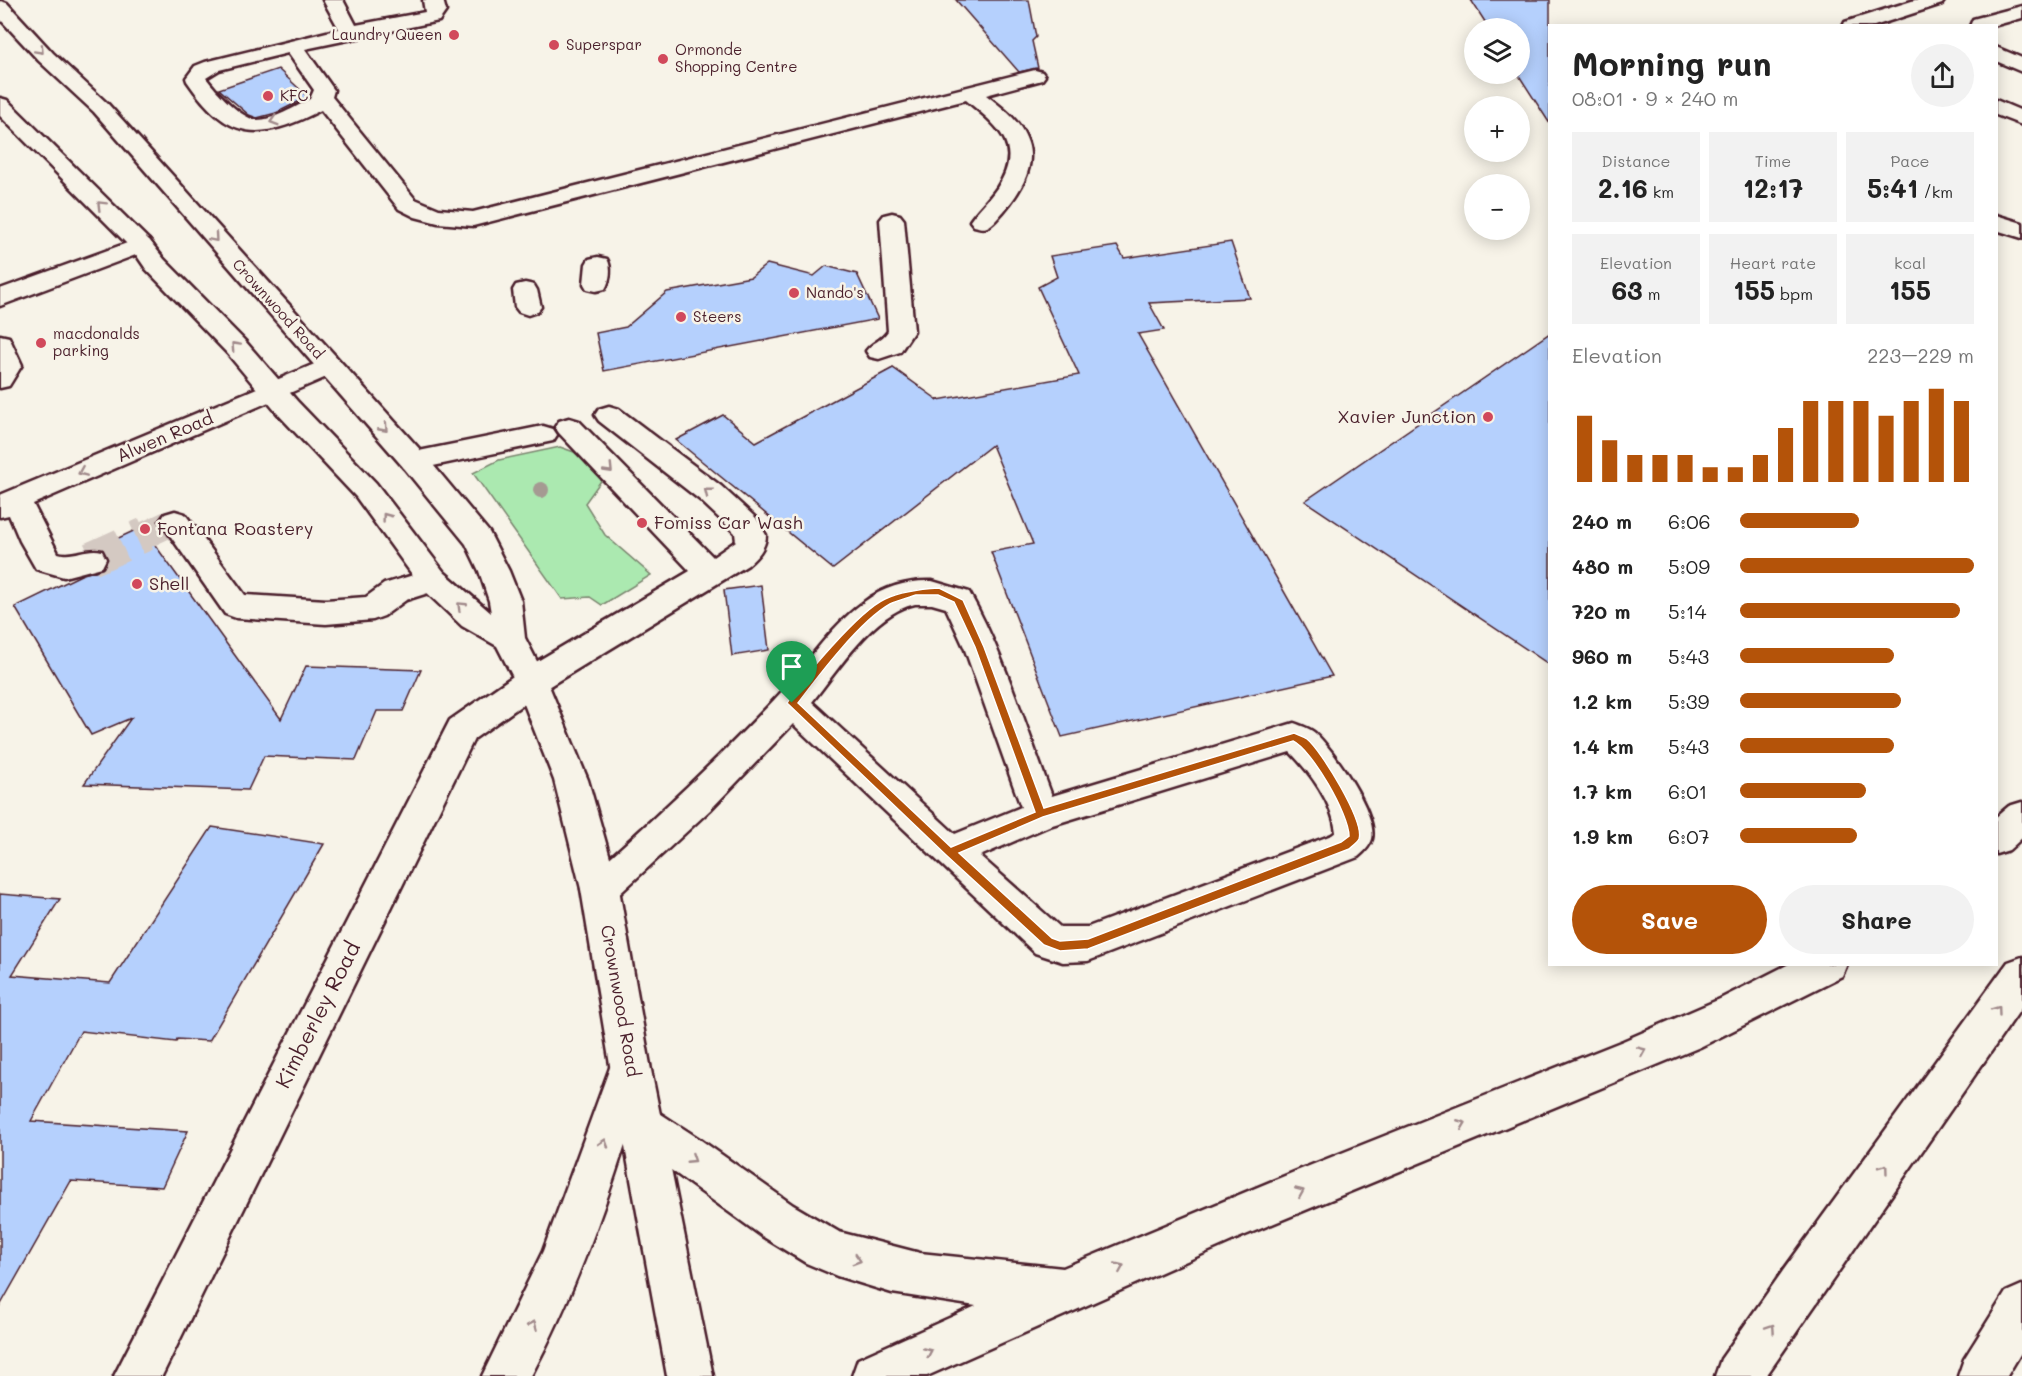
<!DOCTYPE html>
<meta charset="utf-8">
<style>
:root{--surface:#fff;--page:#f2f2f2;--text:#222;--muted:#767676;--accent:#b45309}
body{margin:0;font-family:Mali,sans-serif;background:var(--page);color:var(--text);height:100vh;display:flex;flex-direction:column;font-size:22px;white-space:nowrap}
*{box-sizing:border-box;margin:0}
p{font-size:20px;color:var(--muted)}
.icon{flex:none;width:33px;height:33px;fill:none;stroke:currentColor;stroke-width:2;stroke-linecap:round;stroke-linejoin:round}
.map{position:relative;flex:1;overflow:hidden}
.panel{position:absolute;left:1548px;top:24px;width:450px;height:942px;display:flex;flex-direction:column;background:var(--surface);border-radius:0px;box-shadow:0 3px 15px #0003}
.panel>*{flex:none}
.tools{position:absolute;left:1464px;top:18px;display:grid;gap:12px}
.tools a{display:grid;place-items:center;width:66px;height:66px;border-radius:50%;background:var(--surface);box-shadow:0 3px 15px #0003;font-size:30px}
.pin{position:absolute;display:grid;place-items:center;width:51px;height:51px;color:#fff;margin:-62px -26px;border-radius:50% 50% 50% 0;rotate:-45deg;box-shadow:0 0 6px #0007}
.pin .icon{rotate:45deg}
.round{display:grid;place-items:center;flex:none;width:63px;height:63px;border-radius:32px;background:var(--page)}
.headline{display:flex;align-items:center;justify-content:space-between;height:102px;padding:0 24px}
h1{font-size:33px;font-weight:700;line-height:45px}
.metrics{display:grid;grid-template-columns:repeat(3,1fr);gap:9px;height:102px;padding:6px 24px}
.metrics div{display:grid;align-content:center;border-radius:0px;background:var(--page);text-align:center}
.metrics b{font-size:26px;font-weight:700}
.metrics small{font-size:16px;font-weight:400}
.metrics p{font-size:16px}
.chart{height:168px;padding:12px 24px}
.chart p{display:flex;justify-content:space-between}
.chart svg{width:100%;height:108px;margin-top:6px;stroke:var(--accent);stroke-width:6}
.primary-button{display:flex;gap:12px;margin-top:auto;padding:12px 24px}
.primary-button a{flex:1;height:69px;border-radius:36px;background:var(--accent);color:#fff;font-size:24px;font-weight:700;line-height:69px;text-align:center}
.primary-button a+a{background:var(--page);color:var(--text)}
ul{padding:0 24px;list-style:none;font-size:20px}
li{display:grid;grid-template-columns:96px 72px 1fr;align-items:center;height:45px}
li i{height:15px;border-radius:8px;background:var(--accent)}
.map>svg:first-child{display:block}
.green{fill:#abe9b0;stroke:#7a846e;stroke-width:1.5}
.building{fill:#b5d0fd;stroke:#4a1f2b;stroke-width:1.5}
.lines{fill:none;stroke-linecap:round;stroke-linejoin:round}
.minor-tunnel-far1{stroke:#d4c9c2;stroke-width:27;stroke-dasharray:27 14;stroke-linecap:butt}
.minor-tunnel{stroke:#d4c9c2;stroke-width:34;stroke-dasharray:34 16;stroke-linecap:butt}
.minor-casing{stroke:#4a1f2b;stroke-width:5}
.major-casing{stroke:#4a1f2b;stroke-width:5}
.highway-casing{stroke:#4a1f2b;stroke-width:5}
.minor{fill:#f7f3e8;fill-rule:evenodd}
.major{fill:#f7f3e8;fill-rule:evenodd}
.highway{fill:#f7f3e8;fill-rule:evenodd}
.tree{fill:#a59a92}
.oneway{stroke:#a0898a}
.route{fill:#b45309;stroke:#fff;stroke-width:1.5;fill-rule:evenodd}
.poi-dot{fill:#d1495b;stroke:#f7f3e8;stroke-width:2}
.labels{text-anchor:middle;stroke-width:5;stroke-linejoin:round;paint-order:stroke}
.far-poi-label{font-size:15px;fill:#4a1f2b;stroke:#f7f3e8;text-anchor:start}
.far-street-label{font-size:15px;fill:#4a1f2b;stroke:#f7f3e8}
.poi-label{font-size:18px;fill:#4a1f2b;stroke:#f7f3e8;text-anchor:start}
.street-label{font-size:18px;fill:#4a1f2b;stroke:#f7f3e8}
.near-street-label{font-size:21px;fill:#4a1f2b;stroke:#f7f3e8}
</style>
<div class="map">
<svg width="2022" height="1376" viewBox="0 0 2022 1376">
<rect width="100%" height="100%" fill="#f7f3e8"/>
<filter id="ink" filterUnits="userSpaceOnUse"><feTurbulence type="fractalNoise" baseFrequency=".0167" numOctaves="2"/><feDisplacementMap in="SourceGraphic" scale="12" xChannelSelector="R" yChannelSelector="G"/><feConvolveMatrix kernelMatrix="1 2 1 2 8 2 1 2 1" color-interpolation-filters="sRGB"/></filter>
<g filter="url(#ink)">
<path class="green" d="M560 447 574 452 603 478 585 503 605 535 651 575 602 605 590 597 562 599 473 473 499 460Z"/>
<g class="building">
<path d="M956 0H1029L1036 37 1032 41 1038 68 1019 72Z"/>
<path d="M1471 0H1550V124L1518 74H1520V28H1489Z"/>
<path d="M278 69 308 97 276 113 257 118 249 115 219 89Z"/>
<path d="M1231 242 1250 298 1149 303 1164 330 1138 334 1332 676 1062 737 991 552 1033 544 992 445 833 569 676 440 723 415 756 442 893 368 938 400 1079 375 1038 287 1057 277 1050 256 1117 246 1124 258Z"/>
<path d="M767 264 814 276 826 266 857 274 878 319 604 371 596 333 626 327 667 292 751 277Z"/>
<path d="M1550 333V665L1305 501Z"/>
<path d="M142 527 281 719 306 666 421 670 403 711H377L356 760 264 756 248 790 84 784 131 718 91 735 15 607 83 574 103 569 108 558 104 550 97 548Z"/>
<path d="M761 585 769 650 732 656 724 590Z"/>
<path d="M212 827 324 844 209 1041 177 1039 176 1042 81 1031 31 1121 188 1131 162 1187 71 1181 0 1306V894L60 899 12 975 110 983Z"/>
</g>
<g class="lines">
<path class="minor-tunnel-far1" d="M143 536 175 521"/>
<path class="minor-tunnel" d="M91 559 146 534"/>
<g class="minor-casing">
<g id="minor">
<path d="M323 0H343L356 25 425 12 423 0H443L446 11 439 21 305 49 334 90 332 97 415 199 439 209 473 212 1035 70 1042 72 1045 76 1042 80 986 95C1003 108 1022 122 1028 143 1036 168 1019 193 1004 211 999 216 994 224 987 227 982 229 979 227 974 226L970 221C978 209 989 200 997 188 1025 145 997 126 966 100L473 226 438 223 415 217 399 209 321 110C259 142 228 141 187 81L186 78 195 66 205 62 339 29ZM288 53 314 90 310 99C295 107 274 120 257 120 241 119 216 91 206 78L219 70Z"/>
<path d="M1915 0H1945L1942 4 1874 26H1843L1845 22Z"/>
<path d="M2022 6V18L1993 26H1970L1973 19Z"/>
<path d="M1996 47 2022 58V72L1996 61Z"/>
<path d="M1996 100 2022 111V125L1996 115Z"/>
<path d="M892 213 900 215 904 220 914 331 900 352 879 359 870 357 866 351C872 342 882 341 888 331L880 220 884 215Z"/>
<path d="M1996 215 2022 223V238L1996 230Z"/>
<path d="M141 238 149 240 153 245 149 250 0 306V289Z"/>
<path d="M598 257 607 259C612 267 610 281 605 289L596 291 587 289 584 284 586 264 589 259Z"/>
<path d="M525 283 534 285 537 290 541 307 537 312 528 315 519 312 515 307 513 290 516 285Z"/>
<path d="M0 335 9 337 22 365 9 386 0 388Z"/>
<path d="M329 358 338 360 342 366 338 372 33 504 58 553C73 558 86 547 102 551L106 559 102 567 64 577 36 569 20 541 9 515 0 517V495Z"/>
<path d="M609 406 619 409 721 486 756 518 766 535C766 548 757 557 748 565L543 690 474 739 162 1376H114L450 720 519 672 690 571 559 433 555 427 559 421 569 418 579 421 713 557 736 541 735 533 700 500 599 421 595 415 599 409Z"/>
<path d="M543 426 553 429 557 435 553 441 414 470 404 468 400 461 404 454 414 452Z"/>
<path d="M175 511 185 514 245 595 326 600 366 597 384 584 433 569 444 572 448 580 444 588 406 600 384 616 373 620 326 624 236 618 225 614 160 521 165 514Z"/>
<path d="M932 581 969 592C1005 656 1026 728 1052 796L1294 723C1302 726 1309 728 1315 733 1333 749 1378 814 1372 839 1370 846 1364 852 1358 857L1088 961 1063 962 1035 953 793 724 710 810 613 900 600 905 587 900 581 889 587 878C652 821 715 762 775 699 805 668 828 628 864 602 883 587 909 580 932 581ZM915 604H932L946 608 964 647 1021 807 955 834 812 702C838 670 873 613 915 604ZM1290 752C1310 772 1333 803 1336 832L1332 835 1088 927H1060L980 856 1049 826Z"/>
</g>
</g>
<g class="major-casing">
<path id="major" d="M0 1 7 3 53 53 108 104 424 454 489 532 509 571 521 601 525 638 547 681 588 780 619 889 650 1065 713 1376H667L610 1065 581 889 554 780 515 681 497 646 462 626 422 588 356 497 277 413 227 353 146 269 133 250 0 116V98L7 100 149 240 164 259 245 341 297 401 376 483 444 572 491 613 489 601 479 571 466 544 404 468 94 112 39 61 0 19Z"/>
</g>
<g class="highway-casing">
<g id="highway">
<path d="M2022 802V838L2009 850 1996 854V817L2009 806Z"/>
<path d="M2022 957V1007L1766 1376H1715L1721 1359 1785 1268 2008 962Z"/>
<path d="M1789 964H1847L1842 976 1700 1047 1243 1236 927 1376H852L858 1359 976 1306 892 1293 837 1276 806 1263 762 1236 627 1138C601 1220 571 1301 531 1376H482L543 1251 616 1051 630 1046 644 1051 650 1065 636 1109 643 1106 658 1112 698 1138 793 1205 839 1232 920 1253 1063 1268 1299 1170 1623 1041 1720 999Z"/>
<path d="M2022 1285V1351L2007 1376H1958L1964 1359 2006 1292Z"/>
</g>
</g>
<use href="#minor" class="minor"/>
<use href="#major" class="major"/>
<use href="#highway" class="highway"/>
</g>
<circle class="tree" cx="541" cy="490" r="8"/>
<defs><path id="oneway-chevron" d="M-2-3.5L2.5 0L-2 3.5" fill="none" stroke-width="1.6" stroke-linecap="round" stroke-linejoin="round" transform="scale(1.5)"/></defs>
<g class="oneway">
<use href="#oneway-chevron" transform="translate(40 50) rotate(47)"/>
<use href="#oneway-chevron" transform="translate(274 121) rotate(163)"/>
<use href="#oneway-chevron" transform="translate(101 205) rotate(-135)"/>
<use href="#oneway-chevron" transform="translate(214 238) rotate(49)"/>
<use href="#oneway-chevron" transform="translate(235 346) rotate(-133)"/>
<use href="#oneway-chevron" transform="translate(384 428) rotate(48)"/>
<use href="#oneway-chevron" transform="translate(609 469) rotate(46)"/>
<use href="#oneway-chevron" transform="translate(82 472) rotate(157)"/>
<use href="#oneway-chevron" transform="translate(708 492) rotate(-142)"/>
<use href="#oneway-chevron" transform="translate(386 517) rotate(-127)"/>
<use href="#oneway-chevron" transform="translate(461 606) rotate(-136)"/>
<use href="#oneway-chevron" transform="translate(1997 1010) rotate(-54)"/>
<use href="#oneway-chevron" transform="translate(1642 1051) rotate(-23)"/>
<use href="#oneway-chevron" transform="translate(1462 1124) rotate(-22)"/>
<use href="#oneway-chevron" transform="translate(604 1143) rotate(-72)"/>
<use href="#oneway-chevron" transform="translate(692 1159) rotate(33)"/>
<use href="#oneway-chevron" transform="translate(1884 1168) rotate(-54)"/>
<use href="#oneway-chevron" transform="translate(1300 1192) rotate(-23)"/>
<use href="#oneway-chevron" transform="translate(857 1260) rotate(17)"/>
<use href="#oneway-chevron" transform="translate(1120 1267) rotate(-23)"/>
<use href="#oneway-chevron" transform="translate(533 1325) rotate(-66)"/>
<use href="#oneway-chevron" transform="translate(1771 1328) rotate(-56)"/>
<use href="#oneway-chevron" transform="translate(928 1352) rotate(-24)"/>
</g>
</g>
<path class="route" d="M939 588 963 600 984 647 1044 808 1294 733C1298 735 1303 736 1307 739 1321 750 1365 822 1359 839 1357 843 1352 846 1349 849L1088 949 1060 951 1044 945 946 855 787 703C802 678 859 611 885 599 902 591 920 589 939 588ZM916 595H938L954 602 975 647 1035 812 951 847 798 703C819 675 860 621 890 604 898 600 908 598 916 595ZM1293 741C1312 750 1349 815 1349 836L1341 842 1088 939 1060 941 1052 938 959 853 1043 817Z"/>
<g class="poi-dot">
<circle cx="454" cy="35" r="6"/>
<circle cx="554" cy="45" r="6"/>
<circle cx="663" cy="59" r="6"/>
<circle cx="268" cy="96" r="6"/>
<circle cx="794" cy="293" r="6"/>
<circle cx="681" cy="317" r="6"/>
<circle cx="41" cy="343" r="6"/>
<circle cx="1488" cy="417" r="6"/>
<circle cx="642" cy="523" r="6"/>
<circle cx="145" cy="529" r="6"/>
<circle cx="137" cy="584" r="6"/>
</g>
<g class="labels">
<g class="far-poi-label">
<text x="442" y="40" text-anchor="end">Laundry Queen</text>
<text x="566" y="50">Superspar</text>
<text x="675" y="55">Ormonde<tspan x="675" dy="17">Shopping Centre</tspan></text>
<text x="280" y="101">KFC</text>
<text x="806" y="298">Nando's</text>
<text x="693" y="322">Steers</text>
<text x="53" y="339">macdonalds<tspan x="53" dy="17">parking</tspan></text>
</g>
<g class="far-street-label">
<text transform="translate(278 309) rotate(48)" y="5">Crownwood Road</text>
</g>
<g class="poi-label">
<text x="1476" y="423" text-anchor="end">Xavier Junction</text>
<text x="654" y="529">Fomiss Car Wash</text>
<text x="157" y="535">Fontana Roastery</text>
<text x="149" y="590">Shell</text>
</g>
<g class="street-label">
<text transform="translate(165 437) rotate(-23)" y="6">Alwen Road</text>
<text transform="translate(620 1001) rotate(80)" y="6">Crownwood Road</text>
</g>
<g class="near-street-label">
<text transform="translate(318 1015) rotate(-63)" y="7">Kimberley Road</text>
</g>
</g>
</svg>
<div class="tools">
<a><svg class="icon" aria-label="layers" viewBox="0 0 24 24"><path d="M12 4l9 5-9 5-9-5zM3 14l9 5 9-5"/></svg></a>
<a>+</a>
<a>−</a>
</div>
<div class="pin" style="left:792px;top:703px;background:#1e9e55"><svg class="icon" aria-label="arrive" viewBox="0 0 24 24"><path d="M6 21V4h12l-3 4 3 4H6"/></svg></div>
<section class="panel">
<div class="headline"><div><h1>Morning run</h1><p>08:01 · 9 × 240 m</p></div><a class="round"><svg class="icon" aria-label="share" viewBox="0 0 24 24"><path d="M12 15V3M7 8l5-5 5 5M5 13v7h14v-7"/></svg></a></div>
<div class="metrics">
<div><p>Distance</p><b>2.16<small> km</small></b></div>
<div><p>Time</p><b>12:17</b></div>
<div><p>Pace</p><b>5:41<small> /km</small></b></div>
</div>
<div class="metrics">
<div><p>Elevation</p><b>63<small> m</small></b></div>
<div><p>Heart rate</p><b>155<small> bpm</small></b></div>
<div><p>kcal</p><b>155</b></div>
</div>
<div class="chart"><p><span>Elevation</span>223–229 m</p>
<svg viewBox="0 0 160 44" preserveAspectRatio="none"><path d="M5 44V17M15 44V27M25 44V33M35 44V33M45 44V33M55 44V38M65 44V38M75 44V33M85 44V22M95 44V11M105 44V11M115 44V11M125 44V17M135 44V11M145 44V6M155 44V11"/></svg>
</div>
<ul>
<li><b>240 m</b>6:06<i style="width:51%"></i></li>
<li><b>480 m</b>5:09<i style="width:100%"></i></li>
<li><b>720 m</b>5:14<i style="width:94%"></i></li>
<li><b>960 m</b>5:43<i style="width:66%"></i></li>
<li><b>1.2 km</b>5:39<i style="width:69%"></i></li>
<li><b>1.4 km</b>5:43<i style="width:66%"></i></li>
<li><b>1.7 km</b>6:01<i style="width:54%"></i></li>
<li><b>1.9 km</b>6:07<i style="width:50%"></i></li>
</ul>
<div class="primary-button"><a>Save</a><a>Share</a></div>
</section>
</div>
